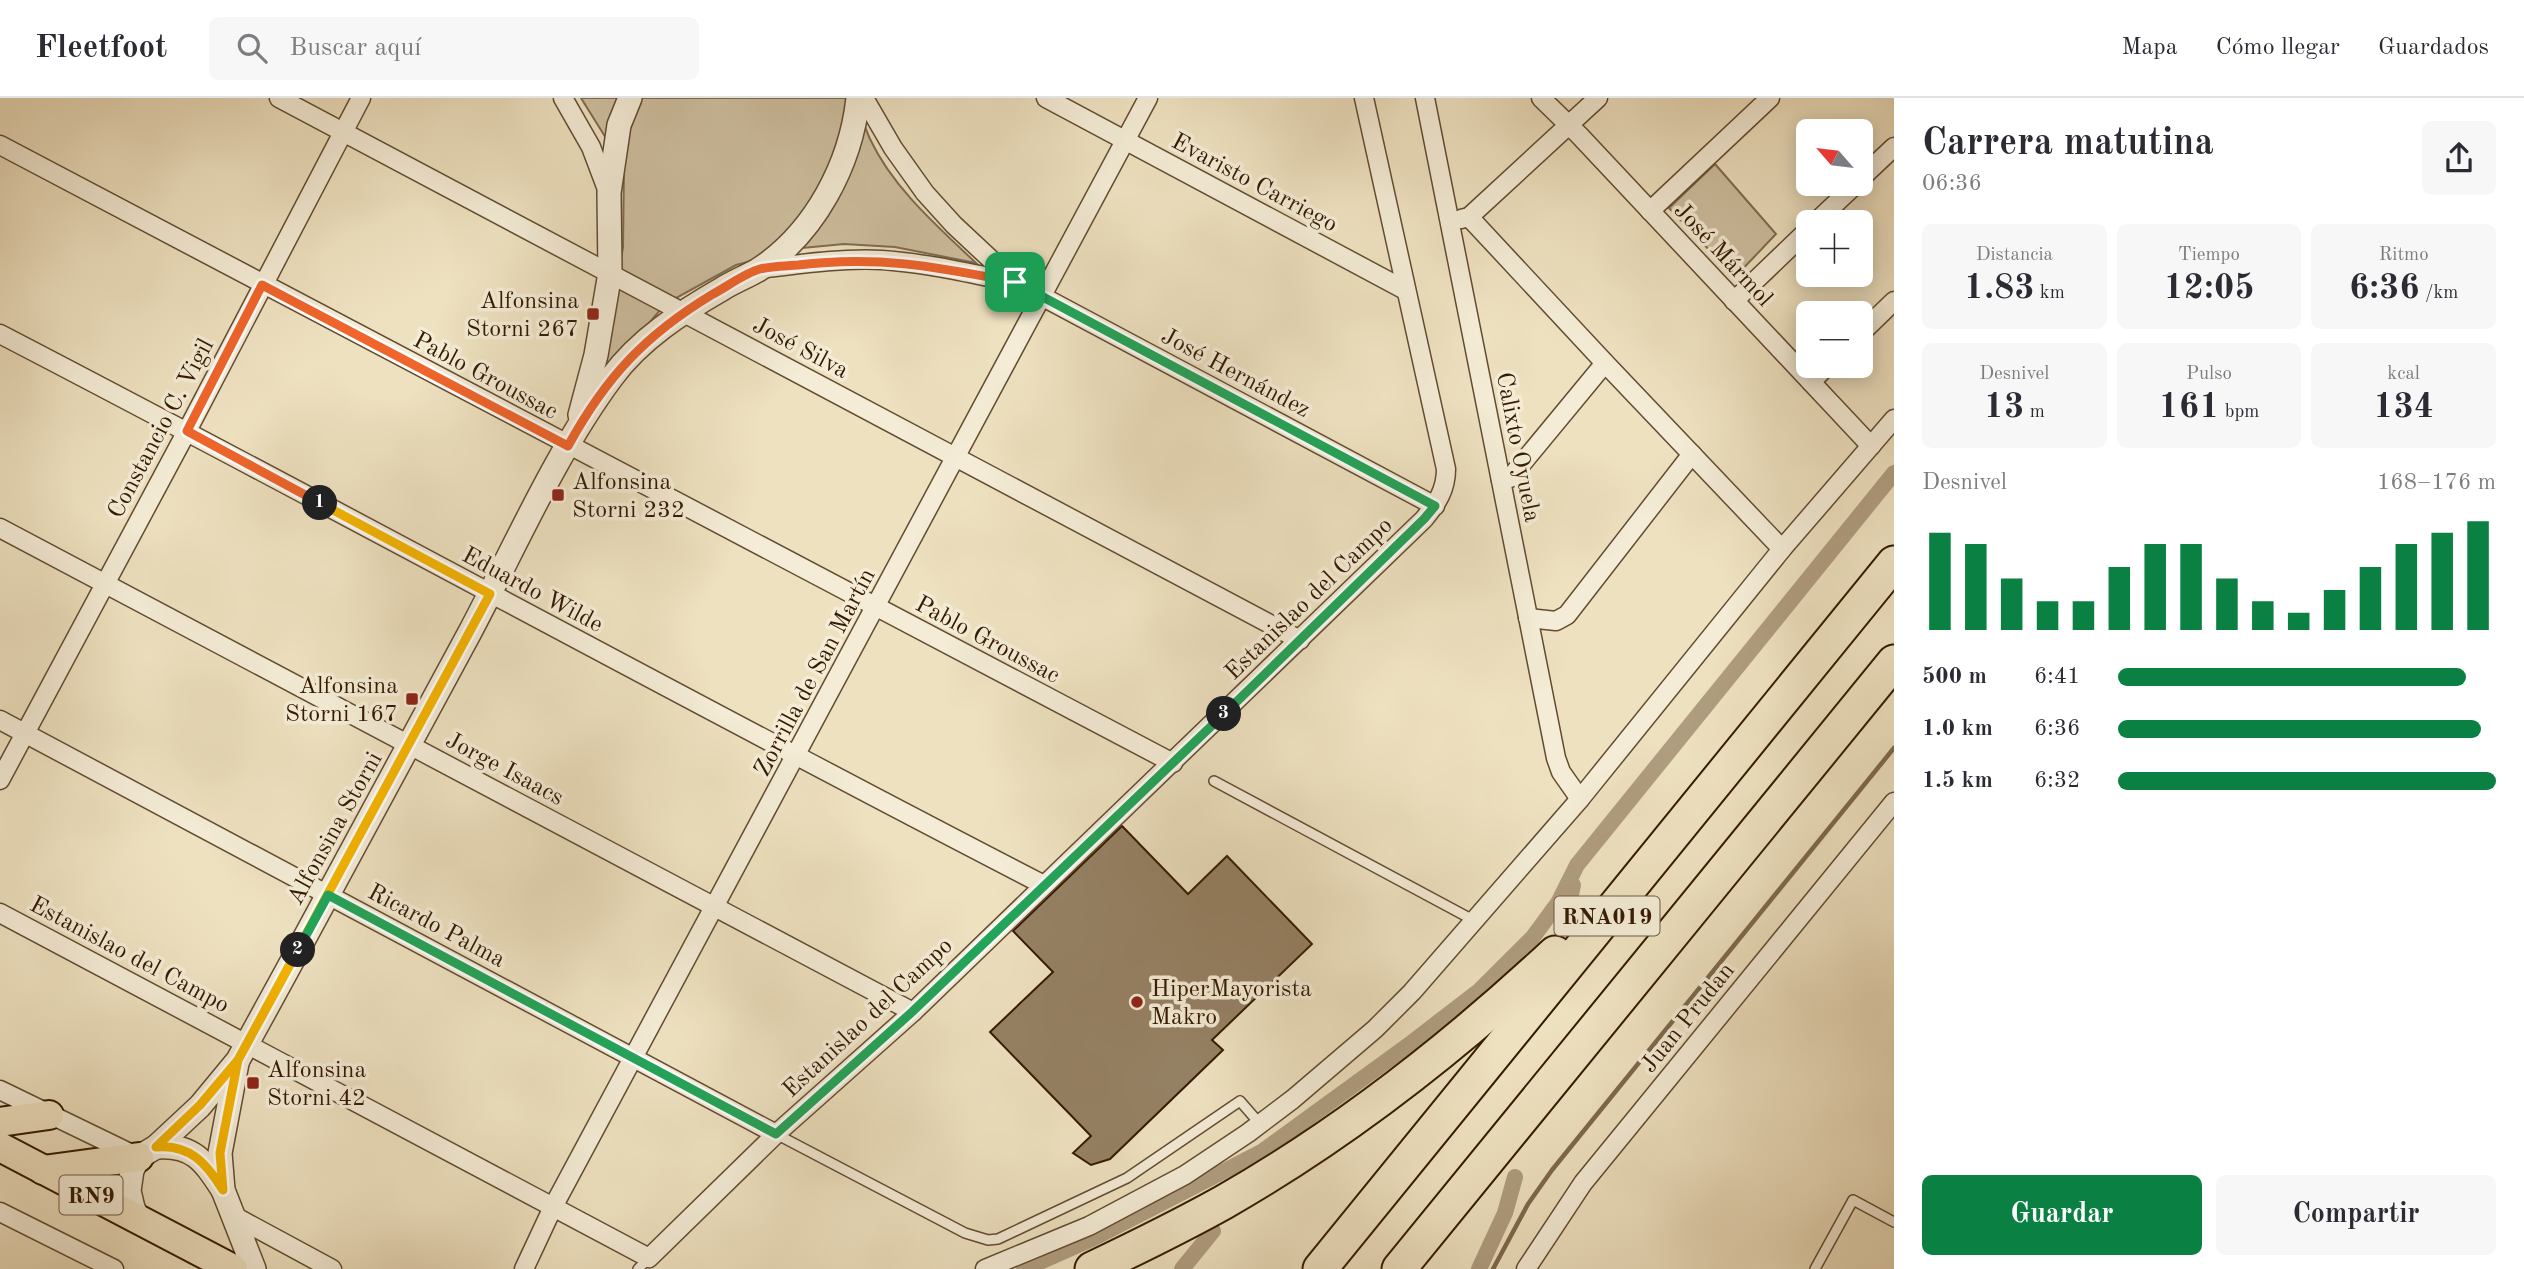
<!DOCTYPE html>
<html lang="es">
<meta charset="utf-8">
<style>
:root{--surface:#fff;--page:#f7f7f7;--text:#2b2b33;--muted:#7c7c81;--line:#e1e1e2;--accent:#0b8043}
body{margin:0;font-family:"Old Standard TT",serif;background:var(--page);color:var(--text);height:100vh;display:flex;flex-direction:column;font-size:26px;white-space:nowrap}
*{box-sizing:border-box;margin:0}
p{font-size:23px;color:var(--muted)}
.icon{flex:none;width:38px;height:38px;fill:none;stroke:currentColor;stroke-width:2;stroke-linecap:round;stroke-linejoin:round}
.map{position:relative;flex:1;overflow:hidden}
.drawer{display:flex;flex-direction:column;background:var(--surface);width:630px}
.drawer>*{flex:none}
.needle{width:46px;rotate:298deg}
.controls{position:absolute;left:1796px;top:21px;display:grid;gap:14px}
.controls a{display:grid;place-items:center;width:77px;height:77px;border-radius:10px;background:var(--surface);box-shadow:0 4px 18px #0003;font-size:35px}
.pin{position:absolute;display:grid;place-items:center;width:60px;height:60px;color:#fff;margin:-30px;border-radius:14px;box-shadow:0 4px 10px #0006}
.km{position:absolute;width:35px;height:35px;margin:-18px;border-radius:50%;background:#222;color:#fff;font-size:19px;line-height:35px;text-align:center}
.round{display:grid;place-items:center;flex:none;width:74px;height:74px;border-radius:10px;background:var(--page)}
.headline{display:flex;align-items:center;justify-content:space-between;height:119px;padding:0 28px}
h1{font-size:38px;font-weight:600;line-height:52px}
.figures{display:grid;grid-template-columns:repeat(3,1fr);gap:10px;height:119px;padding:7px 28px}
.figures div{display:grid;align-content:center;border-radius:10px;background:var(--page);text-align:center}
.figures b{font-size:35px;font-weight:600}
.figures small{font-size:19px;font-weight:400}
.figures p{font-size:19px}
.chart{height:196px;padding:14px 28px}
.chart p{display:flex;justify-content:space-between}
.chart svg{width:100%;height:126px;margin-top:7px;stroke:var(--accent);stroke-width:6}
.button{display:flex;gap:14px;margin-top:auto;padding:14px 28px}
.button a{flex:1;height:80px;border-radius:10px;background:var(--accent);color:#fff;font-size:28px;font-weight:600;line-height:80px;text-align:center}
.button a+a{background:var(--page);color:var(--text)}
ul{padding:0 28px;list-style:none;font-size:23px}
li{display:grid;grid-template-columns:112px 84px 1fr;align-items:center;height:52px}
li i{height:18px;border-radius:9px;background:var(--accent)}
header{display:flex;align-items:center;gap:42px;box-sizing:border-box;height:98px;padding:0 35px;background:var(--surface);border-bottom:2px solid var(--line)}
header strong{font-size:33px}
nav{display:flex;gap:38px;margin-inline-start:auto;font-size:24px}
.search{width:490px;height:63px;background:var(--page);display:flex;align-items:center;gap:18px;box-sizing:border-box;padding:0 24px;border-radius:10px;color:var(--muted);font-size:26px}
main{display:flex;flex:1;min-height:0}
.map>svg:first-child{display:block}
.green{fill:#cebfa0;stroke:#816c50;stroke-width:2}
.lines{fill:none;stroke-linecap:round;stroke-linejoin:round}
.stream{stroke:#7e694d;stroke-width:4.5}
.canal{stroke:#af9d7f;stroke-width:16}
.building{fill:#958164;stroke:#341a01;stroke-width:2}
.service-casing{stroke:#624c31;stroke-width:12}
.minor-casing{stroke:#624c31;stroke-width:21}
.tertiary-casing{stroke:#624c31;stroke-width:26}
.primary-casing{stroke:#341a01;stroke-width:32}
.motorway-casing{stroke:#341a01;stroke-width:37}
.service{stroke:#f4ecd6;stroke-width:9}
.minor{stroke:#f4ecd6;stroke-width:18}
.tertiary{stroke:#f4ecd6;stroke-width:23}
.primary{stroke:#eee1c0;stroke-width:28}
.motorway{stroke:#eee1c0;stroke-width:33}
.split-1-casing{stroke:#fff;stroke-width:14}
.split-2-casing{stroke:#fff;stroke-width:14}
.split-3-casing{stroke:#fff;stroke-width:14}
.split-4-casing{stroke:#fff;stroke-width:14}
.split-1{stroke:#f0652b;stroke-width:9}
.split-2{stroke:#f5b400;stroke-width:9}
.split-3{stroke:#22a559;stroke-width:9}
.split-4{stroke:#22a559;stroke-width:9}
.poi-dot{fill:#8f2418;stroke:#f4ecd6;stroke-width:2.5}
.labels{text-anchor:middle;stroke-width:7;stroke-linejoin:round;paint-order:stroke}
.shield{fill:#f4ecd6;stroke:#6e5941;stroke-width:2}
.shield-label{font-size:23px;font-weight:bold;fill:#341a01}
.street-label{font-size:24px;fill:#341a01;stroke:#f4ecd6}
.poi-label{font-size:24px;fill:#341a01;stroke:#f4ecd6;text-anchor:start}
</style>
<header>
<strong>Fleetfoot</strong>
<div class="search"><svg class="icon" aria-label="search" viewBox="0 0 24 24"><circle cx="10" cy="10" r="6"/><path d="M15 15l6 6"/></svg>Buscar aquí</div>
<nav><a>Mapa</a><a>Cómo llegar</a><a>Guardados</a></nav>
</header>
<main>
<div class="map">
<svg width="1894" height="1171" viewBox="0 0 1894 1171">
<rect width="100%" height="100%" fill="#eee1c0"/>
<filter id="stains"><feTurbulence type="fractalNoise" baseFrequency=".00286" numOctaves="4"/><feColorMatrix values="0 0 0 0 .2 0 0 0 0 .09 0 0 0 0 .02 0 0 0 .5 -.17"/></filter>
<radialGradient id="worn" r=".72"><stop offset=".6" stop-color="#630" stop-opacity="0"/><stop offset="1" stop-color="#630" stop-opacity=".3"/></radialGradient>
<g class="green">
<path d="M581 0H855C860 13 864 28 870 41 893 90 937 128 976 165L895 149 844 146 802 150 736 167 665 206 596 289 623 150 624 69Z"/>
<path d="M1715 66 1776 136 1735 179 1669 110Z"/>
</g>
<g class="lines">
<path class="stream" d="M1493 1171 1528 1106 1552 1072 1894 650"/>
<g class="canal">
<path d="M1566 820 1573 787"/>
<path d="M1024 1171 1094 1140 1263 1053 1410 946 1480 892 1533 839 1558 805 1577 767 1894 375"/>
<path d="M1182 1171 1213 1133"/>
<path d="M1479 1171 1505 1115 1515 1079"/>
</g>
</g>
<path class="building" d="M1122 728 1188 796 1227 758 1312 846 1212 942 1223 952 1110 1061 1091 1067 1073 1055 1091 1038 990 934 1053 874 1013 833Z"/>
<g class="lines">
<g class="service-casing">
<g id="service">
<path d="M1214 683 1475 823"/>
<path d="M776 1036 965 1135 988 1142 998 1141 1127 1080 1240 1003 1260 1026"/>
<path d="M638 1171 649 1160"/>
<path d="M1815 1171 1853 1102 1894 1124"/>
</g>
</g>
<g class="minor-casing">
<g id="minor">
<path d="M279 0 1300 542"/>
<path d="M563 0 591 49 608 94"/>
<path d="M864 0 893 50 925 95 954 127 1015 184 1435 408"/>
<path d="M1046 0 1405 192"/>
<path d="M1425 0 1556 660 1561 674 1580 701"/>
<path d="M1541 0 1579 37 1871 348"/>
<path d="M0 47 1173 665"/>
<path d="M1860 81 1894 49"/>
<path d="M1650 113 1770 0"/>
<path d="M1469 119 1605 265 1782 451"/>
<path d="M1461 121 1469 119 1598 0"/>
<path d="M1816 124 1856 86"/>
<path d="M759 171C800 166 841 160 882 162 927 165 971 176 1015 184"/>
<path d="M1734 203 1808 132"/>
<path d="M0 236C349 417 694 607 1044 787"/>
<path d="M1860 236 1894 203"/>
<path d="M1811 284 1827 268"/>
<path d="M1501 382 1510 380 1605 265"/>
<path d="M0 430 913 914"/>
<path d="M1528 520 1556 523 1567 517 1692 356"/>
<path d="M0 622 776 1036"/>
<path d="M0 682 187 333 361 0"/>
<path d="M0 815 649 1160 776 1036 913 914 1424 421C1437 405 1446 392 1446 371L1364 0"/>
<path d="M0 992 136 1058"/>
<path d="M0 1114 114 1171"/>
<path d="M234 1118 332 1171"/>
<path d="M524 1171 553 1109 1148 0"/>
<path d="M985 1171 1089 1128 1185 1077 1248 1035 1293 1001 1375 931 1412 894 1580 701 1782 451 1894 321"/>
<path d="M1526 1171 1583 1085 1894 704"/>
</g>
</g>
<g class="tertiary-casing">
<g id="tertiary">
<path d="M580 317 596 257 610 175 609 95 619 27 630 0"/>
<path d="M237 965 220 1055 223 1092 254 1171"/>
<path d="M156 1049C193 1046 204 1063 223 1092"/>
<path d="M139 1122 133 1110 129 1093 132 1072 139 1059 156 1049 200 1008 238 962C316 820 393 678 470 534 514 451 556 354 612 279 640 241 682 214 722 191 733 184 746 179 758 172 815 135 851 66 858 0"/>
</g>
</g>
<g class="primary-casing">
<g id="primary">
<path d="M0 1024 49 1017"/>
<path d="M0 1049 233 1171"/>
<path d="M43 1072 139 1059"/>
</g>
</g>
<g class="motorway-casing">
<g id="motorway">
<path d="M1092 1171C1136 1150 1181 1128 1224 1104 1345 1035 1454 949 1555 855"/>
<path d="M1320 1171 1894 465"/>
<path d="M1399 1171 1894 564"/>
</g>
</g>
<use href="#service" class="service"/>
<use href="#minor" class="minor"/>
<use href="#tertiary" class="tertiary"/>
<use href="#primary" class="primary"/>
<use href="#motorway" class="motorway"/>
</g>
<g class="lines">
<g class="split-1-casing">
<path id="split-1" d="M320 405 187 333 262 187 568 348C606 279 645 237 713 196 728 188 745 175 760 171 772 168 786 168 798 167 878 157 937 169 1015 184"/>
</g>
<g class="split-2-casing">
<path id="split-2" d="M298 852 238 962 220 1055 223 1092C206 1065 190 1046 156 1049L200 1007 238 962 490 496 320 405"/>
</g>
<g class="split-3-casing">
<path id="split-3" d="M298 852 328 797 776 1036 912 914 1224 616"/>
</g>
<g class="split-4-casing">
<path id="split-4" d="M1015 184 1435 408 1424 421 1224 616"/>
</g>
<use href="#split-1" class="split-1"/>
<use href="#split-2" class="split-2"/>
<use href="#split-3" class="split-3"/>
<use href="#split-4" class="split-4"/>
</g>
<g class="poi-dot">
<rect x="586" y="209" width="14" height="14" rx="3.5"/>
<rect x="551" y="390" width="14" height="14" rx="3.5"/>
<rect x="405" y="594" width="14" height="14" rx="3.5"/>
<circle cx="1137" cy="904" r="7"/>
<rect x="246" y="978" width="14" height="14" rx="3.5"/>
</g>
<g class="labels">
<g class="shield">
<rect x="1554.5" y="798.5" width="105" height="39" rx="5"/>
<rect x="59.5" y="1077.5" width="63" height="39" rx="5"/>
</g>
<g class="shield-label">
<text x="1607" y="826">RNA019</text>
<text x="91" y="1105">RN9</text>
</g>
<g class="street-label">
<text transform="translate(1255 84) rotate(28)" y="8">Evaristo Carriego</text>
<text transform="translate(1724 156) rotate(47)" y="8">José Mármol</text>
<text transform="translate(801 249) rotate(28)" y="8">José Silva</text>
<text transform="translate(1236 274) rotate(28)" y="8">José Hernández</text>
<text transform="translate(486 277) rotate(28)" y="8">Pablo Groussac</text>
<text transform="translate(160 330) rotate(-62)" y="8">Constancio C. Vigil</text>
<text transform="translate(1519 349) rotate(79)" y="8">Calixto Oyuela</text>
<text transform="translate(533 491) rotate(28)" y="8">Eduardo Wilde</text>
<text transform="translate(1308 500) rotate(-44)" y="8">Estanislao del Campo</text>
<text transform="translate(988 541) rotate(28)" y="8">Pablo Groussac</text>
<text transform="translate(814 574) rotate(-62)" y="8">Zorrilla de San Martín</text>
<text transform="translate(505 670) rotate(28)" y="8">Jorge Isaacs</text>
<text transform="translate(334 730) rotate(-61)" y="8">Alfonsina Storni</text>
<text transform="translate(437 827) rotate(28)" y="8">Ricardo Palma</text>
<text transform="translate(130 856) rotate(28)" y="8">Estanislao del Campo</text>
<text transform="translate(867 919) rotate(-43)" y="8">Estanislao del Campo</text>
<text transform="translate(1687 919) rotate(-51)" y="8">Juan Prudan</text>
</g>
<g class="poi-label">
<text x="579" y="210" text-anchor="end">Alfonsina<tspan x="579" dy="28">Storni 267</tspan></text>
<text x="572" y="391">Alfonsina<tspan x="572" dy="28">Storni 232</tspan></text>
<text x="398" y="595" text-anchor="end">Alfonsina<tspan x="398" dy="28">Storni 167</tspan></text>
<text x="1151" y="898">HiperMayorista<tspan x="1151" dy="28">Makro</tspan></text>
<text x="267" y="979">Alfonsina<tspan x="267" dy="28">Storni 42</tspan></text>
</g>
</g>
<rect width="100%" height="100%" filter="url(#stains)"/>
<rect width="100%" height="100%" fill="url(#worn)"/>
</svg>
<div class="controls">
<a><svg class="needle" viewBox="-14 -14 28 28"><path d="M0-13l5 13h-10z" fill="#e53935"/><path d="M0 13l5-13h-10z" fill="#7c7c81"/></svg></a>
<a>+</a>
<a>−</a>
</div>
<div class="pin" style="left:1015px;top:184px;background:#1e9e55"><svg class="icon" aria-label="arrive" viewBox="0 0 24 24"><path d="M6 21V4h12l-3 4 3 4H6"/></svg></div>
<b class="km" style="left:320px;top:405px">1</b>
<b class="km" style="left:298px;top:852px">2</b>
<b class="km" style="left:1224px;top:616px">3</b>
</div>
<section class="drawer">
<div class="headline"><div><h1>Carrera matutina</h1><p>06:36</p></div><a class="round"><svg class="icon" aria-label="share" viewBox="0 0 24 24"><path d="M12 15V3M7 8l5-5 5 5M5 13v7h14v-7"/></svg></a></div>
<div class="figures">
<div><p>Distancia</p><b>1.83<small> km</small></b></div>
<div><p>Tiempo</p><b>12:05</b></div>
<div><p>Ritmo</p><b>6:36<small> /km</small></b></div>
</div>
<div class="figures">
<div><p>Desnivel</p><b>13<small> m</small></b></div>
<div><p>Pulso</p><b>161<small> bpm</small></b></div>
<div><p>kcal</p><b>134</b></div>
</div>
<div class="chart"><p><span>Desnivel</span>168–176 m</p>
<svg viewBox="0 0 160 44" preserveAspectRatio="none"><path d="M5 44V10M15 44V14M25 44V26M35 44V34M45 44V34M55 44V22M65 44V14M75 44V14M85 44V26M95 44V34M105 44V38M115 44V30M125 44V22M135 44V14M145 44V10M155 44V6"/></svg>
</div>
<ul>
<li><b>500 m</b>6:41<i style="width:92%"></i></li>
<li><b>1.0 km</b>6:36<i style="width:96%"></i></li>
<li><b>1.5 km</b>6:32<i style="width:100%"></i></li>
</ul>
<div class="button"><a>Guardar</a><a>Compartir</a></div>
</section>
</main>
